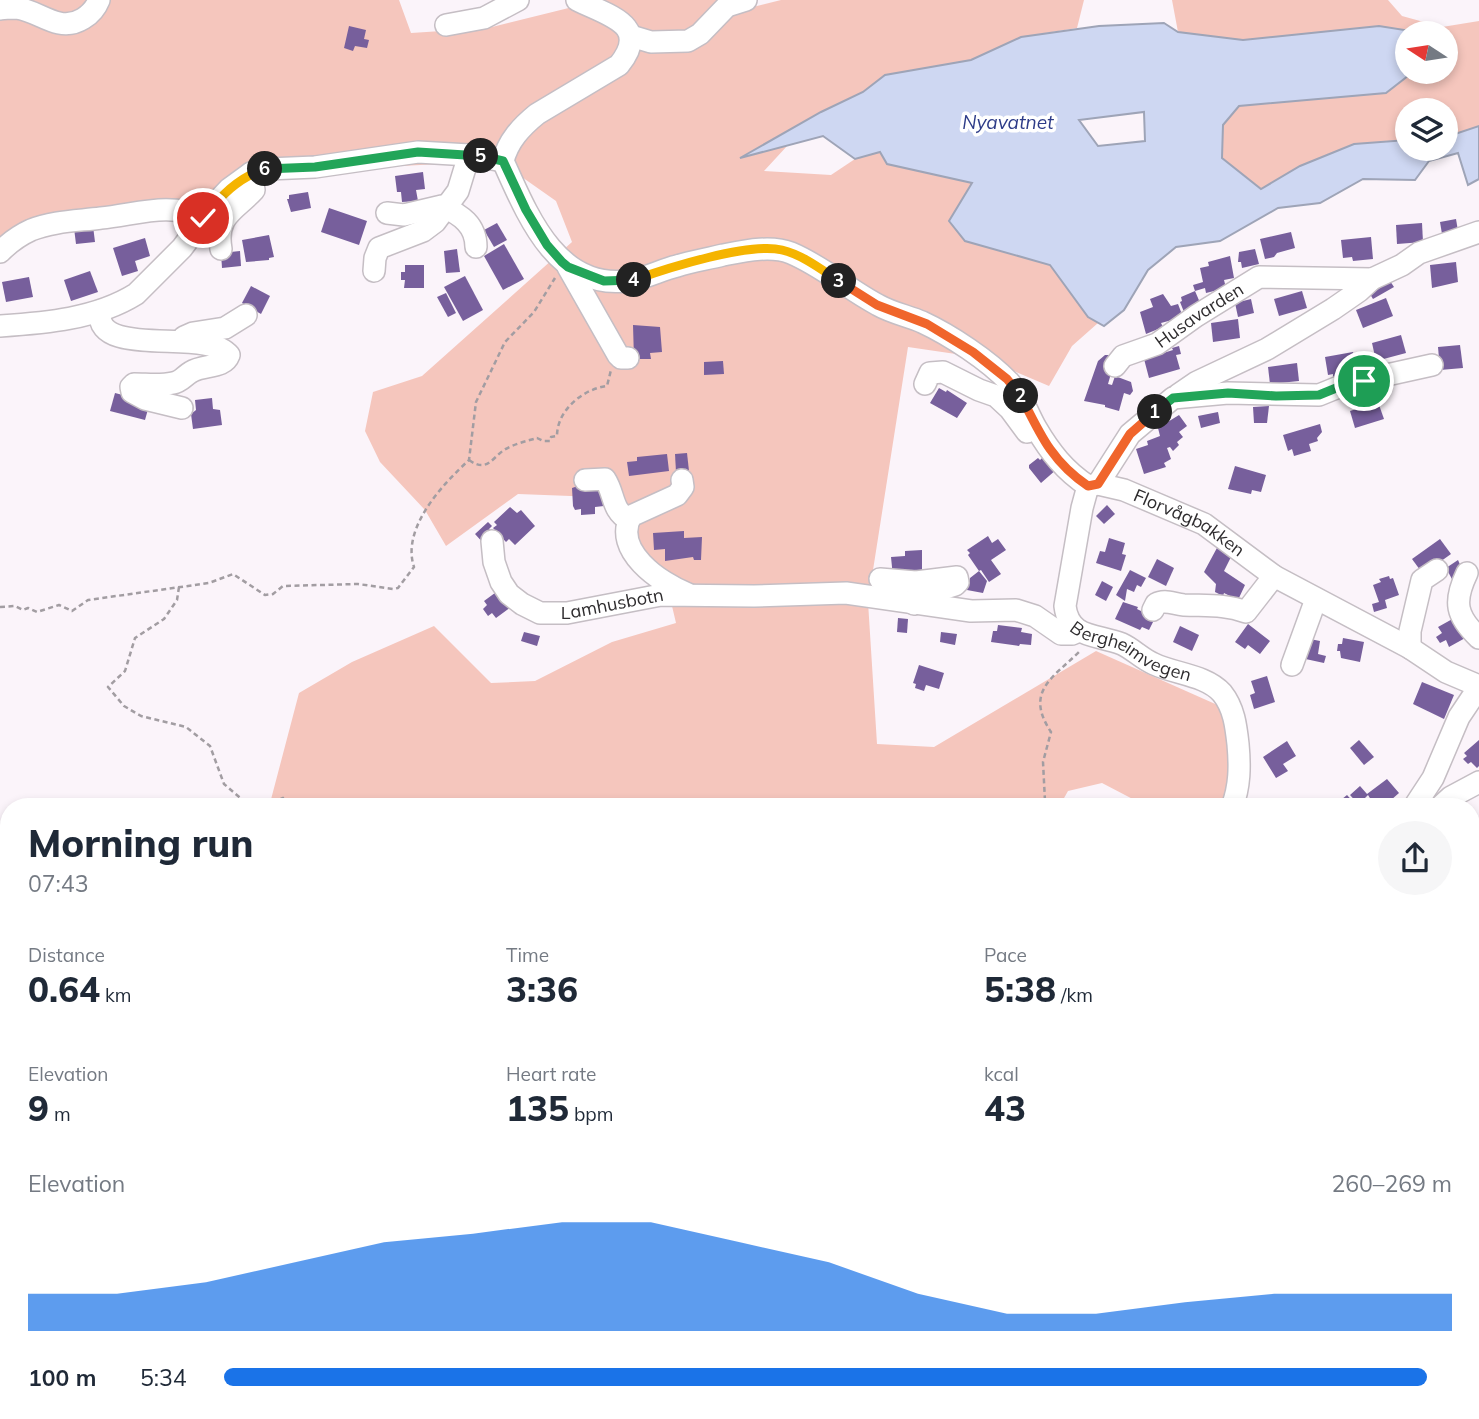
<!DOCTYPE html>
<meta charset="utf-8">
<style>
:root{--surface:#fff;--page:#f6f6f7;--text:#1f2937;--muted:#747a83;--accent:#1a73e8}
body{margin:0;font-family:Mulish,sans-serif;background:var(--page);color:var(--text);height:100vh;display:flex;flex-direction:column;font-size:26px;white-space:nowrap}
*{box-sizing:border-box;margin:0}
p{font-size:23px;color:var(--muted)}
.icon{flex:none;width:38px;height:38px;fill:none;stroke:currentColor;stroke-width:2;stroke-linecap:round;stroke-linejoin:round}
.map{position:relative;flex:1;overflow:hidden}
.drawer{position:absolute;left:0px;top:798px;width:1480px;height:621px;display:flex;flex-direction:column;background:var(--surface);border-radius:28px 28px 0 0;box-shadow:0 4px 10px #0003}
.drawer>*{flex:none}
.needle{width:46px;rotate:282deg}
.fabs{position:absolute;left:1395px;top:21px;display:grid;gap:14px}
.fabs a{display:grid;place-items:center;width:63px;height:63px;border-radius:50%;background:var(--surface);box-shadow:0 4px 10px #0003;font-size:35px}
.pin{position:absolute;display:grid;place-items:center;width:60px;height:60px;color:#fff;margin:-30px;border:4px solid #fff;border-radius:50%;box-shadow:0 2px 7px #0007}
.km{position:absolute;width:35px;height:35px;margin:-18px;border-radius:50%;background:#222;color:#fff;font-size:19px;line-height:35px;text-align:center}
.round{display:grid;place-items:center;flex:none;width:74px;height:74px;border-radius:37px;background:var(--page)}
.headline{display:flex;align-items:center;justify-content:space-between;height:119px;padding:0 28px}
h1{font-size:38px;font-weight:800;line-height:52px}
.figures{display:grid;grid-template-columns:repeat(3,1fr);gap:10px;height:119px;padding:7px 28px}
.figures div{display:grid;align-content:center}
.figures b{font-size:35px;font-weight:800}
.figures small{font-size:19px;font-weight:400}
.figures p{font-size:19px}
.chart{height:196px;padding:14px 28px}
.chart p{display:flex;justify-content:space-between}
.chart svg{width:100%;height:126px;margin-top:7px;fill:var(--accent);opacity:.7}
ul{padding:0 28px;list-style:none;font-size:23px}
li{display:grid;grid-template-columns:112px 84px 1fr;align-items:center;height:52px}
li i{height:18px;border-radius:9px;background:var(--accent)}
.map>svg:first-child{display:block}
.green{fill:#f5c6bd}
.water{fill:#ced7f2;stroke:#9ea4b7;stroke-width:2;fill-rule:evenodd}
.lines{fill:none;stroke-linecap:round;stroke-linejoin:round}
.stream{stroke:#9ea4b7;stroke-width:4.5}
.building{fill:#775f9c}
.minor-casing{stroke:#c5bec4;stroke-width:24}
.path{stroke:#a29da2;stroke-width:2.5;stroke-dasharray:5 3.5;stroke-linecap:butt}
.minor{stroke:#fff;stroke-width:21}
.split-1-casing{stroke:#fff;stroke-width:14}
.split-2-casing{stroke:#fff;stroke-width:14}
.split-3-casing{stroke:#fff;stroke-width:14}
.split-4-casing{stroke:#fff;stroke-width:14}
.split-5-casing{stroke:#fff;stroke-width:14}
.split-6-casing{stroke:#fff;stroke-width:14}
.split-7-casing{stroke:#fff;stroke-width:14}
.split-1{stroke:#22a559;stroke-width:9}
.split-2{stroke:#f0652b;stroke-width:9}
.split-3{stroke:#f0652b;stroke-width:9}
.split-4{stroke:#f5b400;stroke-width:9}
.split-5{stroke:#22a559;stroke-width:9}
.split-6{stroke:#22a559;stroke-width:9}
.split-7{stroke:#f5b400;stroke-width:9}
.labels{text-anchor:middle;stroke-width:7;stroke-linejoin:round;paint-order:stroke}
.street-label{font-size:18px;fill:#2e2c2e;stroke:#fff}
.water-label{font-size:19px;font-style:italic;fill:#2e3c88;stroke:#fff}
</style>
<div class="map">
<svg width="1479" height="1419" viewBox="0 0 1479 1419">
<rect width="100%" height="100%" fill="#fbf4fa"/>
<g class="green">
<path d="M0 0H399L411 33 488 28 601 0H725L733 12 781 0H1084L1077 28 1021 37 971 60 885 75 863 92 821 112 743 156 788 145 764 171 831 175 855 159 880 152 888 164 972 183 965 241 1050 265 1088 317 1098 323 1072 346 1049 386 983 358 908 347 868 602 877 744 934 747 1096 651 1222 707 1239 767 1237 807H1148L1102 783 1068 791 1059 807H269L299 693 352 662 434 626 491 683 535 681 612 642 676 623 668 589 597 497 518 494 446 546 425 510 380 462 365 431 373 392 422 376 572 242 556 201 499 161 381 167 257 161 193 204 32 221 0 237Z"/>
<path d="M1172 0H1388L1402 16 1442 27 1479 21V126L1446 137V110H1407V140L1354 144 1300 166 1261 189 1222 158 1223 125 1239 105 1386 93 1413 72H1446V33H1411V31L1243 40 1178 32Z"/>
<path d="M1479 1059V1262L1472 1264V1060Z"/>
<path d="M12 1410H705L711 1419H0Z"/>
<path d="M985 1410H1176V1411L1174 1419H978Z"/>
</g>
<path class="water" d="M1164 23 1178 32 1243 40 1379 26 1411 31V33H1407V72H1413L1386 93 1239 106 1223 125 1222 158 1261 189 1300 166 1354 144 1407 140V149H1446V137L1479 126V179L1468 185 1458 153 1429 161 1415 180 1363 179 1320 203 1278 208 1220 241 1176 247 1148 270 1124 310 1104 326 1088 317 1050 265 965 241 949 221 972 183 887 164 880 152 855 159 823 136 740 158 821 112 863 92 885 75 971 60 1021 37 1099 26ZM1144 112 1145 141 1098 146 1079 120Z"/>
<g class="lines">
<path class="stream" d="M903 1419 915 1410"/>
</g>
<g class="building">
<path d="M349 26 366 30 364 39 369 40 367 48 355 46 353 51 344 48Z"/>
<path d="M423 172 425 189 416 190 418 201 402 202 401 192H397L395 176Z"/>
<path d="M308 192 311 208 291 212 287 199H289V195Z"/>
<path d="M329 208 367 221 359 245 321 232Z"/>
<path d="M1456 219 1458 231 1442 234 1440 222Z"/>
<path d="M497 223 507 240 494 247 484 230Z"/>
<path d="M1422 223 1423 242 1397 244 1396 225Z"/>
<path d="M93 226 95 242 76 244 74 228Z"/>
<path d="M1291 232 1295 248 1277 253 1274 257 1265 259 1260 239Z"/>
<path d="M269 235 274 257 269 258V260L246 262 242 240Z"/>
<path d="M1371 237 1373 259 1353 261 1352 257 1343 258 1341 240Z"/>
<path d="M145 238 150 256 135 261 138 271 122 276 113 248Z"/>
<path d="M504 244 524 279 503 290 484 256Z"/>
<path d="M457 249 460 272 446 273 444 251Z"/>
<path d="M1255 249 1259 264 1242 268 1241 262H1238L1239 252Z"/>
<path d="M240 251 241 266 222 268 221 253Z"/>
<path d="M1230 256 1234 278 1224 280 1226 288 1206 293 1205 288 1195 291 1201 305 1184 312 1180 302 1182 301 1181 297 1195 291 1193 285 1203 282 1200 268 1209 266 1208 262Z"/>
<path d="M1456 262 1458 282 1432 288 1430 265Z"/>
<path d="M405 265H424V288H404L405 280H401V272H405Z"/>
<path d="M90 271 98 292 71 301 64 280Z"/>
<path d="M465 276 483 310 463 321 444 287Z"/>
<path d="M29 277 33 297 6 302 2 282Z"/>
<path d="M1388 278 1394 287 1373 299 1367 289Z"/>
<path d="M251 286 270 296 261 314 242 303Z"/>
<path d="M1302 291 1307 308 1279 316 1274 299Z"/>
<path d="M446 293 456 313 448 317 437 297Z"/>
<path d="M1163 294 1171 306 1178 304 1183 317 1161 323 1163 327 1146 334 1140 312 1153 307 1150 299Z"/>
<path d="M1386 298 1393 316 1363 328 1356 310Z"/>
<path d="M1251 299 1254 313 1238 317 1235 303Z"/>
<path d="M1238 319 1240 338 1213 342 1211 323Z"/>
<path d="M633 325 660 327 662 352 650 353 651 359H634Z"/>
<path d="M1401 335 1406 353 1376 361 1372 343Z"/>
<path d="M1460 345 1463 368 1440 370 1438 347Z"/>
<path d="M1179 346 1181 354 1176 355 1180 369 1149 378 1144 359 1173 350 1172 348Z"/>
<path d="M1353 352 1357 369 1339 372 1340 375 1333 377V374L1328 375 1325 357Z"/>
<path d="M1105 355H1113L1112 370 1108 384 1112 385 1115 376 1131 382 1133 391 1130 395 1124 393 1119 411 1105 407V405L1084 401 1098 361Z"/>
<path d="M723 361 724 374 704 375V362Z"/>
<path d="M1297 363 1299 381 1270 384 1268 367Z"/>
<path d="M939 388 946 392 947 390 967 403 957 418 930 403Z"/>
<path d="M115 393 150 402 145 420 110 411Z"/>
<path d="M212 398 213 409 220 410 222 425 193 429 191 414 196 410 195 400Z"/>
<path d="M1378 402 1384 419 1355 428 1350 411Z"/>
<path d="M1269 406 1267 423H1254L1253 407Z"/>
<path d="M1218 412 1220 423 1201 428 1198 416Z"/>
<path d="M1179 415 1187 426 1179 432 1183 437 1177 442 1179 445 1173 451 1170 447 1167 448 1171 459 1164 463 1166 467 1144 474 1136 449 1148 445 1147 441 1160 436 1158 428Z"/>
<path d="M1320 424 1322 432 1317 438 1318 441 1309 444 1311 451 1294 456 1292 449 1288 451 1283 435Z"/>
<path d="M687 453 689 471 676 472 675 454Z"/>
<path d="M667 454 669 471 629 476 627 462 637 461V457Z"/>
<path d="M1043 457 1050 467 1053 464 1057 469 1041 483 1029 468V465L1038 458 1040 460Z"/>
<path d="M1235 466 1266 475 1261 492 1252 490 1251 494 1228 489Z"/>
<path d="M575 485 604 486V506L595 507V514L581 515V509L575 510 573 506 572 488 575 487Z"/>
<path d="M1107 505 1115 514 1104 524 1096 516Z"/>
<path d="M510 507 517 513 521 510 535 526 515 545 509 539 506 542 493 528 497 525 494 522Z"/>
<path d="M488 522 492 526 489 529 495 536 485 545 475 534Z"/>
<path d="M684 531V538L702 537 701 560H694L693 557 665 561V549L654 550 653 533Z"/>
<path d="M988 536 992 543 998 539 1006 550 991 560 1001 574 989 582 981 570 979 571 987 581 983 593 967 590 970 578 979 571 968 555 970 553 967 550Z"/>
<path d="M1109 538 1125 543 1122 554 1126 555 1121 571 1096 563 1100 551 1105 552Z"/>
<path d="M1440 539 1451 554 1423 574 1412 559Z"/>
<path d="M1218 546 1232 555 1224 571 1245 585 1238 600 1224 593 1223 596 1215 592 1216 584 1204 572Z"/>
<path d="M922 550V574L893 577 891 557 905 556V551Z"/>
<path d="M1157 559 1174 568 1166 586 1148 577Z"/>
<path d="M1458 560 1465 576 1453 581 1446 568Z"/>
<path d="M1130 570 1146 578 1141 587 1137 585 1134 592 1127 589 1125 601 1116 595Z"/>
<path d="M1389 576 1390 579 1393 578 1399 595 1385 600 1387 608 1374 612 1372 604 1379 602 1373 585 1381 582 1379 579Z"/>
<path d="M1102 581 1113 587 1106 601 1095 595Z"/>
<path d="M499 590 511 607 496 618 492 613 488 616 483 609 487 605 484 601Z"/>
<path d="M1123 602 1138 607 1137 609 1155 618 1149 630 1142 627 1140 630 1115 619Z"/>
<path d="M1456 617 1467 637 1449 647 1446 640 1440 643 1436 637 1442 633 1438 627Z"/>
<path d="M898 618 908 619 907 633 897 632Z"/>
<path d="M1248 624 1270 641 1260 654 1248 645 1245 649 1235 642Z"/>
<path d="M998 625 1022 628 1021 632 1032 634 1031 645 1020 644 1019 646 991 642 993 631H997Z"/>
<path d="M1180 626 1199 635 1192 651 1173 642Z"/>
<path d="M524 632 540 636 537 646 521 641Z"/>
<path d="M941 632 957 634 955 645 940 642Z"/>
<path d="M1305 638 1320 641 1318 654 1326 656 1324 663 1301 658Z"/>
<path d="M1343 638 1364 642 1360 662 1341 658 1340 651H1337L1338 644H1342Z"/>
<path d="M919 665 944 673 939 689 926 685 924 691 915 688 916 684 913 683Z"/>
<path d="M1267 676 1275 702 1254 709 1250 695 1255 693 1251 681Z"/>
<path d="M1422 682 1454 695 1444 719 1413 704Z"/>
<path d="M1359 740 1374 757 1364 765 1350 748Z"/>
<path d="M1479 740V766L1477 768 1471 762 1468 764 1463 759 1467 756 1464 753Z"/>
<path d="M1287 741 1296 756 1283 764 1288 771 1276 778 1263 757Z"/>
<path d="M1387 779 1399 793 1383 807 1375 806 1368 795 1364 799 1366 801 1364 803 1368 807H1361L1350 795 1360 786 1367 794Z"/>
<path d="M1347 795 1358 807H1339L1336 804Z"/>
<path d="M751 1410H771L767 1419H746Z"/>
</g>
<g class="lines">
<g class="minor-casing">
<g id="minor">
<path d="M577 0C606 15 652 24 619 65L537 114C521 127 508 141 503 161 527 214 556 289 626 281 643 280 660 270 677 266 692 261 708 259 723 255 744 251 771 245 791 253 822 266 848 289 878 305 892 313 908 316 922 322 950 335 988 360 1009 382 1022 395 1027 412 1036 428 1050 452 1065 471 1088 486"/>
<path d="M0 9C5 8 12 8 17 8 32 10 45 20 59 23 76 27 93 15 99 0"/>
<path d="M446 25 484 18 518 0"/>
<path d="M631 36 651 42 688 41 700 34 727 6 746 0"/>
<path d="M387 213 404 215 442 206C461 215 476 225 476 247"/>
<path d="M221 249C215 215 236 210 254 190L251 173"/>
<path d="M0 252C9 243 20 235 31 230 53 221 78 221 101 218 135 215 170 201 203 218"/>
<path d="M568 267 618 355 621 358H628"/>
<path d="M374 271 375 258 379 248 423 231 435 222 458 191 469 155"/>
<path d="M100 311C94 360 207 327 229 355 224 369 203 364 191 372 184 376 181 382 173 383 160 386 147 384 134 384L131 387 132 392 145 399 182 408"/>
<path d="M0 326C45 323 96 319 136 294L182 248 214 205 229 189 251 173 268 169 315 167 418 152 469 155 503 161"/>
<path d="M184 337 193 333 225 328 246 315"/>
<path id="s1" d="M1115 366 1123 356 1157 344 1196 316 1259 277 1372 279"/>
<path d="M925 384 930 373 943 372 979 390 996 396 1010 409 1027 432"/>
<path d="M1178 395 1197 382 1267 349 1333 309 1359 291 1372 279 1402 265 1419 253 1479 232"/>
<path d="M585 480 605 479C615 494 611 510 629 520"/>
<path d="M682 480 683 487 677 495 631 516C612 550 660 583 688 594"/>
<path d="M1098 484 1130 434 1173 398 1228 393 1319 395 1346 384 1432 365"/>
<path id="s2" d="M1088 486 1098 484 1124 490 1204 524 1274 576 1410 648 1446 672 1479 686"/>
<path id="s3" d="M1088 486 1082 508 1065 606C1069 639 1097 634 1122 644 1133 649 1142 659 1154 664 1175 674 1206 675 1222 693 1234 708 1236 726 1238 744 1240 766 1240 786 1232 807"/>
<path id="s4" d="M492 541 494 562 501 582 509 594 522 604 540 613H567L661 595 754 596 846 593 971 611 1016 610 1035 616 1061 634H1072L1079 631"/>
<path d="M1467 573C1453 602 1456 616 1479 638"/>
<path d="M880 579 916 582 957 577 958 582 955 585 920 596 914 604"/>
<path d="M1153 610 1156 604C1165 599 1173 604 1184 605 1206 606 1225 604 1246 612L1274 576"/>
<path d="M1410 648V631L1422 580 1437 570"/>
<path d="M1292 665 1316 599"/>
<path d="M1414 807 1433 778 1459 717 1479 687"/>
<path d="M1440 807 1451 797 1479 782"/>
<path d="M1472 1058 1479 1057"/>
<path d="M1472 1118 1479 1116"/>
<path d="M859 1419 867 1410"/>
</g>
</g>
<g class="path">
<path d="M469 460C487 473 492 458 504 450 513 444 527 441 537 438L543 441H550L551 437 557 436C557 410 583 389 607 386L611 370"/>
<path d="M179 587 177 600 164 619 135 638 125 671 108 687 124 706 141 716 186 727 210 746 224 784 251 807"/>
<path d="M0 607 15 606 23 610 28 608 37 612 59 605 72 611 88 600 209 583 233 574 265 595 273 594 283 586 358 584 393 589 398 588 414 567C401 528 443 484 469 460L476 402 505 342 534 312 555 278"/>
<path d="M264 807 283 798 316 807"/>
<path d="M1040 807 1045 801 1043 762 1051 732C1024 691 1053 678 1081 650"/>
<path d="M0 985 9 991"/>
<path d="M0 1045 9 1039"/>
<path d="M0 1146 9 1148"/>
<path d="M961 1419 972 1410"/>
</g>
<use href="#minor" class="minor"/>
</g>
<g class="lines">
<g class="split-1-casing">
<path id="split-1" d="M1155 412 1173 398 1228 393 1276 396 1319 395 1346 384 1364 381"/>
</g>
<g class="split-2-casing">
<path id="split-2" d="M1021 396C1040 434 1052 462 1088 486L1098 484 1130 434 1155 412"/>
</g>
<g class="split-3-casing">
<path id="split-3" d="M839 281 877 305 927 324 973 352 1007 379 1021 396"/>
</g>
<g class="split-4-casing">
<path id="split-4" d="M634 280C668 268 749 242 782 250 803 255 822 270 839 281"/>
</g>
<g class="split-5-casing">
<path id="split-5" d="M481 156 503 161 526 210 547 245 562 262 568 267 604 281 634 280"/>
</g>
<g class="split-6-casing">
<path id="split-6" d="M265 169 315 167 418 152 481 156"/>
</g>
<g class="split-7-casing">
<path id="split-7" d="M203 218C220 197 238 177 265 169"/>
</g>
<use href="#split-1" class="split-1"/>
<use href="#split-2" class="split-2"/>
<use href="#split-3" class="split-3"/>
<use href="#split-4" class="split-4"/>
<use href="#split-5" class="split-5"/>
<use href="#split-6" class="split-6"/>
<use href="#split-7" class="split-7"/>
</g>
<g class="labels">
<g class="street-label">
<text dy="6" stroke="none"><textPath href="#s1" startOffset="100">Husavarden</textPath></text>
<text dy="6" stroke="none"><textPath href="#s2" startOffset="110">Florvågbakken</textPath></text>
<text dy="6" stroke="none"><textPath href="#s4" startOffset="166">Lamhusbotn</textPath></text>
<text dy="6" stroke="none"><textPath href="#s3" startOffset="208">Bergheimvegen</textPath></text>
</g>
<g class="water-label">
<text x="1008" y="129">Nyavatnet</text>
</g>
</g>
</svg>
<div class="fabs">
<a><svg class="needle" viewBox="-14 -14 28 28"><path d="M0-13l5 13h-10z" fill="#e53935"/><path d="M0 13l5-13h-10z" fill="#747a83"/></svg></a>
<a><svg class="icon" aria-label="layers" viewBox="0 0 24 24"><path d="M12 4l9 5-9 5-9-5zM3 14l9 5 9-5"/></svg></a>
</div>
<div class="pin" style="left:1364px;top:381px;background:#1e9e55"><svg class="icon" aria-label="arrive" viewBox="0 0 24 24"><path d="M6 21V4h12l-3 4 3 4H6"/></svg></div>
<div class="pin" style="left:203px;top:218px;background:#d93025"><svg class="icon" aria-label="check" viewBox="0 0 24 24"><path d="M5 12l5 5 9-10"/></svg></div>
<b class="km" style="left:1155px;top:412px">1</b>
<b class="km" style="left:1021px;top:396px">2</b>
<b class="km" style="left:839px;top:281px">3</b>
<b class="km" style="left:634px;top:280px">4</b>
<b class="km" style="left:481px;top:156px">5</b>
<b class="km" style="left:265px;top:169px">6</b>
<section class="drawer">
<div class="headline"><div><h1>Morning run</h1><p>07:43</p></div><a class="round"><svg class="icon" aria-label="share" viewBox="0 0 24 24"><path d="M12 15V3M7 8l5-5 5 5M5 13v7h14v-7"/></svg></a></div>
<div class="figures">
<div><p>Distance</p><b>0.64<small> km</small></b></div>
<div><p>Time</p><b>3:36</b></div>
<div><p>Pace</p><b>5:38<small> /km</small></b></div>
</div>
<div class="figures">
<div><p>Elevation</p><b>9<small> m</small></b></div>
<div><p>Heart rate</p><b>135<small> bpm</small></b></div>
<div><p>kcal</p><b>43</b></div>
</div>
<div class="chart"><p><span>Elevation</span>260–269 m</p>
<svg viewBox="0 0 160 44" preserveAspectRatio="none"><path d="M0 44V31L10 31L20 27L30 20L40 13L50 10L60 6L70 6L80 13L90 20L100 31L110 38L120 38L130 34L140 31L150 31L160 31V44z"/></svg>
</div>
<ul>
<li><b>100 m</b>5:34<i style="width:98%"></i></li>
</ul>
</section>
</div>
